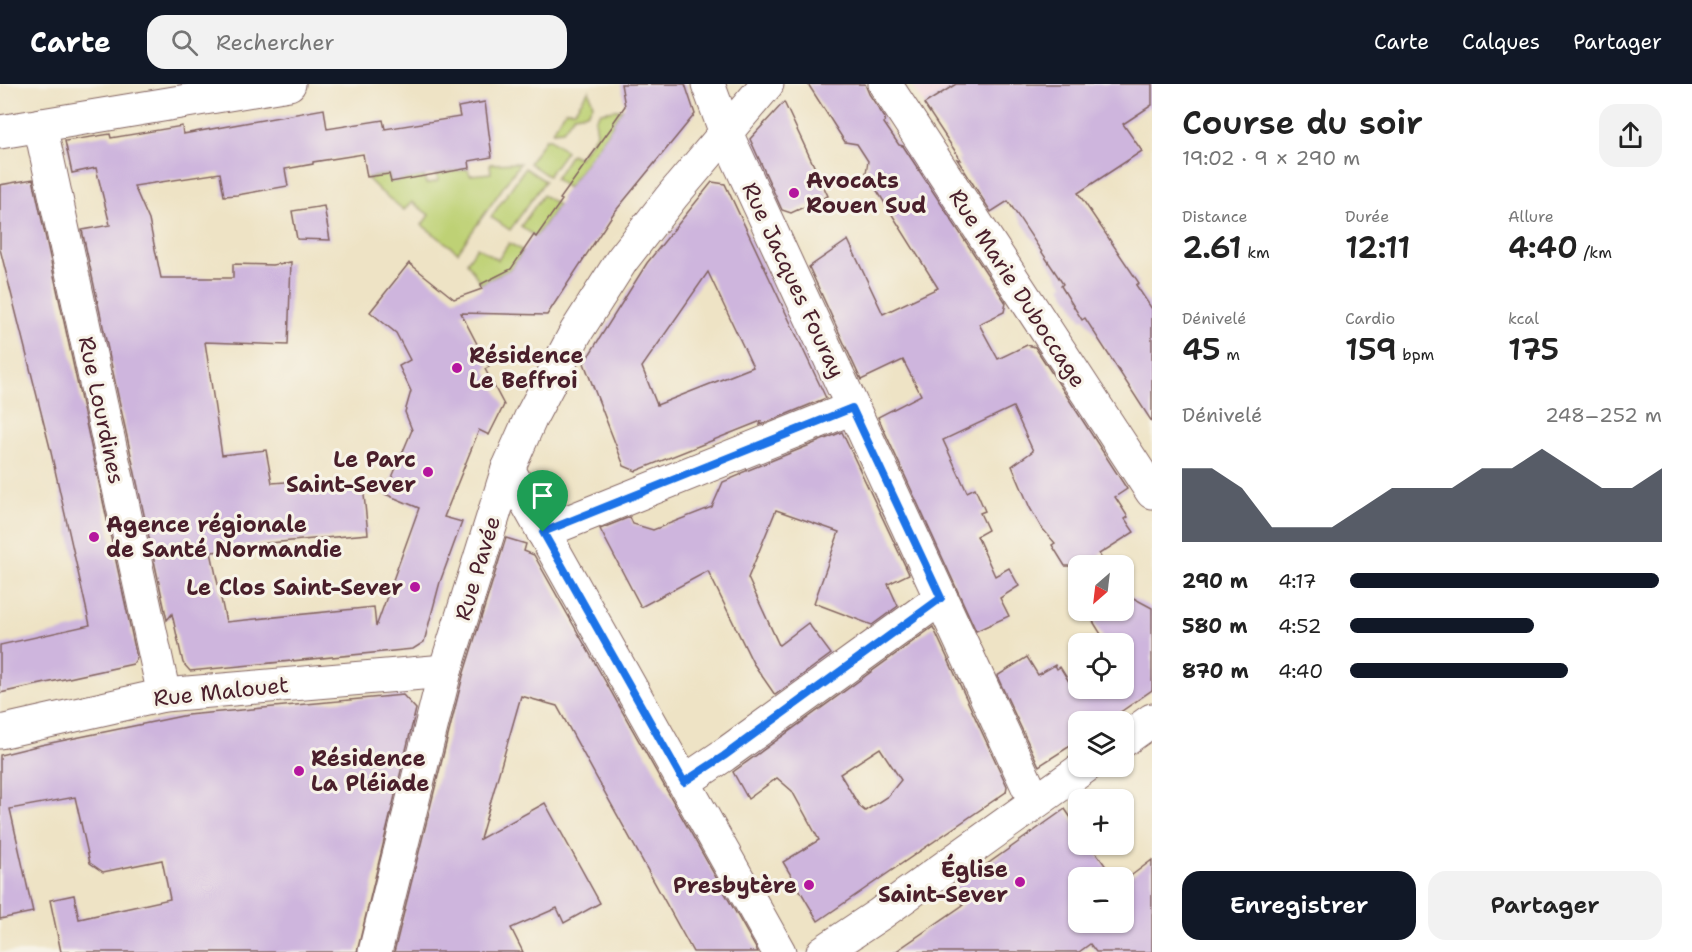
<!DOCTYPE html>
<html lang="fr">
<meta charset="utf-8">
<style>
:root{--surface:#fff;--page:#f2f2f2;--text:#222;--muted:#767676;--accent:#111827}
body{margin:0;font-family:"Shantell Sans",sans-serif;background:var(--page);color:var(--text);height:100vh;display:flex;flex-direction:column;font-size:22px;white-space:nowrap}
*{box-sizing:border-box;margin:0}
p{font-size:20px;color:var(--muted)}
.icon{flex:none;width:33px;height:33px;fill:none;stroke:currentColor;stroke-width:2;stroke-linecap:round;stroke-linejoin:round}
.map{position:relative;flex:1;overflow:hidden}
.side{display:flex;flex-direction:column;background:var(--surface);width:540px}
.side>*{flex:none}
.needle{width:39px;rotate:208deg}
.tools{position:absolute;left:1068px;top:471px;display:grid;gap:12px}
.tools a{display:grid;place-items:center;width:66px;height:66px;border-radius:12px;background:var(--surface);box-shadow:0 2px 4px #0004;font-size:30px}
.pin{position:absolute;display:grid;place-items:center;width:51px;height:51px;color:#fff;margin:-62px -26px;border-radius:50% 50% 50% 0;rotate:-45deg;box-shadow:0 0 6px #0007}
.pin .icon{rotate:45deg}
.round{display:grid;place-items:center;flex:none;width:63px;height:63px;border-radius:18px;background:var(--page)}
.overview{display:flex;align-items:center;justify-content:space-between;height:102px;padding:0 30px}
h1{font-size:33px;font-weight:600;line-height:45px}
.metrics{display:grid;grid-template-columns:repeat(3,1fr);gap:9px;height:102px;padding:6px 30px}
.metrics div{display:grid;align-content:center}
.metrics b{font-size:30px;font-weight:600}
.metrics small{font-size:16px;font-weight:400}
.metrics p{font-size:16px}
.chart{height:168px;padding:12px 30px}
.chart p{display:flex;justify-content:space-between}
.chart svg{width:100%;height:108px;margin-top:6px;fill:var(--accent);opacity:.7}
.action{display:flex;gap:12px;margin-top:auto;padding:12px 30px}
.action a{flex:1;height:69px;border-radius:18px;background:var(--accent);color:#fff;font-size:24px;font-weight:600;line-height:69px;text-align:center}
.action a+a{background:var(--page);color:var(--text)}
ul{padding:0 30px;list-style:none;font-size:20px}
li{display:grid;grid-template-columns:96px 72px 1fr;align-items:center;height:45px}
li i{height:15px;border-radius:8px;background:var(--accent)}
header{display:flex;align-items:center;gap:36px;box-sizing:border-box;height:84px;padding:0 30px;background:var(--accent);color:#fff}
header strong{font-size:28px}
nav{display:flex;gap:33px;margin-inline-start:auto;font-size:21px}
.search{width:420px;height:54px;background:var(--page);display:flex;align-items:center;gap:15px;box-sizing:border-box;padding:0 21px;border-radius:18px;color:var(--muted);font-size:22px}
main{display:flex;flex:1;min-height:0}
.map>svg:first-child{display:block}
.built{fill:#f4cfdd}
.green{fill:#bed175;stroke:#847850;stroke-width:1.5}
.building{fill:#ceb5dd;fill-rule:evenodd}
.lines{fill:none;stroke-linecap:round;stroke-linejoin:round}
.minor-casing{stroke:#836461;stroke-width:35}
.minor{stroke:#fff;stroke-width:33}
.route-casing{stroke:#fff;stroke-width:12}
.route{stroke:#1a73e8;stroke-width:8}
.poi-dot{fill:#b5179e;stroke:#f7f3e8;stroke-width:2}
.labels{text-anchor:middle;stroke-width:6;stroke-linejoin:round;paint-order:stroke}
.poi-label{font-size:22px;font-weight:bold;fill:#4a1f2b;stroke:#f7f3e8;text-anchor:start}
.street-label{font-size:22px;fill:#4a1f2b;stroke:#f7f3e8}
</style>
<header>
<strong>Carte</strong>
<div class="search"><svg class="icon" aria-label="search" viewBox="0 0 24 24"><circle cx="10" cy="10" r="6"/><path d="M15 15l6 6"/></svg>Rechercher</div>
<nav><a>Carte</a><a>Calques</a><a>Partager</a></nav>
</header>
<main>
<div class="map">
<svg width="1152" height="868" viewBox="0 0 1152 868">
<rect width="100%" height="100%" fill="#f7f3e8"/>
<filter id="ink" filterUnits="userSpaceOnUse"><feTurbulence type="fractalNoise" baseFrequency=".0167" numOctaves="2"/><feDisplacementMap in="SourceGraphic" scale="12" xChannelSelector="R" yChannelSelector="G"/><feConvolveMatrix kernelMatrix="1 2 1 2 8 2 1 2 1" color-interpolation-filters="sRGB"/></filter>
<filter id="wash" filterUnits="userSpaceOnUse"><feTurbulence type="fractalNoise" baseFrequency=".008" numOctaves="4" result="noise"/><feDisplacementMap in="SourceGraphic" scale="24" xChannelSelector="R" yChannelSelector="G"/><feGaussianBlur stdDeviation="1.35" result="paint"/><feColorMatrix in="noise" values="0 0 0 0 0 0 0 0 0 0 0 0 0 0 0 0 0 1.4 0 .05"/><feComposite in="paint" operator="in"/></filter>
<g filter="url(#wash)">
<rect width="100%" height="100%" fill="#eee3c5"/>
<path class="built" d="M911 0H1004L932 15 924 20Z"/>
<g class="green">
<path d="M589 6 593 21 587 29 574 31 563 46 552 47 566 26H575Z"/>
<path d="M623 25 613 39 614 40 568 104 555 95 571 70 579 74 597 49 595 35 601 28Z"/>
<path d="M545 55H550L566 67 548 92 529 79Z"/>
<path d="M520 79 458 168 422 141 429 131 412 118 404 126 380 107 367 94 389 90 391 98 424 92 426 100 438 97 437 90 468 85 470 91 491 89 490 80Z"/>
<path d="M525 84 545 97 510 146 491 133Z"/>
<path d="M543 111 558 121 536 153 521 142Z"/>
<path d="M509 159 523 167 511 185 481 200 467 178 477 163 498 176Z"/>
</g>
<g id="blocks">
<g class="building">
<path d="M621 0H685L695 30 613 130 547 231 461 229 489 283 485 285 504 321 489 351 479 346 444 433 462 438 440 498 424 558 413 565 190 587 183 579 172 530 167 536 82 146 110 141 96 84 72 89 65 57 110 50 111 54 182 42 183 50 324 25 327 45 383 36 385 45 460 33 458 23 485 18 492 73 469 77 470 84 391 98 389 90 367 93 363 70 313 78V80L285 85 288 102 237 111 224 112 220 89 134 102 149 136 161 194H233V180L272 181 291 178 288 261 205 258 222 371 266 366 272 399 300 397 301 407 363 401 368 450 235 462V466L211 468 226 538 374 523 376 543 419 424 385 410 412 346 405 328 411 307 399 282 410 276 396 249 370 228 409 179 454 215 482 205 481 200 511 185 534 151 536 153 562 116 560 115 614 40 613 39 625 22Z"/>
<path d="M808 0H865L869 10 885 34 884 39 899 61 903 62 1006 219 1004 228 979 240 998 275 1027 261 1035 263 1127 405 1115 413 1128 433 1125 435 1134 448 1099 470 1106 482H1065L1052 461 1055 459 1041 443 1030 424 1012 382 1033 367 1013 323 943 356 967 408 975 404 985 427 980 429 988 446 977 452 995 492 1009 484 1019 502 1000 514 1009 532 976 547 878 333 921 311 903 276 861 296 809 183 848 156 883 230 938 204 866 89 868 77 857 60 845 58Z"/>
<path d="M956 0H1152V21L1123 40 1142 67 1078 109 1139 199 1136 201 1152 225V338L1085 234 1082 236 1061 202 1063 200 1008 117 991 128 957 75 961 76 924 20Z"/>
<path d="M784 18 828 112 791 129 782 126 750 55Z"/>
<path d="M33 95 137 574 133 580 0 609V561L90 541 50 364 0 165V101Z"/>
<path d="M712 98 725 100 826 314 760 341 761 337 636 387 624 382 584 279 647 179ZM708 188 753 283 657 321 642 283Z"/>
<path d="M324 122 330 156 297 155 292 127Z"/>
<path d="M842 348 909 490 888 500 898 522 872 541 814 519 839 448 776 426 748 494 779 561 808 539 831 570 775 611 753 579 708 487 641 523 600 445 630 433 633 440 653 446 712 423 723 398 740 391 741 389Z"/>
<path d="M506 454 526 460 524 467 534 471 758 868H693L557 622 521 612 480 755 545 719 600 819 564 839 557 824 511 844 523 868H394L463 592Z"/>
<path d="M1124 509 1152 524V606L1106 638H1078V657L1039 682 997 592 1027 573 1038 591 1055 581 1057 585 1060 583 1073 604H1124V560H1107L1086 526H1124Z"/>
<path d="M933 543 1007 702 1006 708 818 837 783 778 819 756 792 707 777 694 748 715 733 688ZM880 664 901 696 888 712 865 727 860 723 840 690Z"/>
<path d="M403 611 416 625 357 868H61L50 816 74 811 79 835 170 815 162 776 103 788 90 779 75 713 10 725 33 828 0 835V671L41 661 187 631Z"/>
<path d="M1065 725 1078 744V760H1090L1114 794H1078V838H1124V797L1152 776V868H1096L1090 860 1079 868H895L963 821 952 805Z"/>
</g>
</g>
</g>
<g filter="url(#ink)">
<use href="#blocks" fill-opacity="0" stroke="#836461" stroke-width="1.5"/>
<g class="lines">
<g class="minor-casing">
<g id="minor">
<path d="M708 0 726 49 1035 718"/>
<path d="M885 0 1152 408"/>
<path d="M40 41 164 611"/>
<path d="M0 48 289 0"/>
<path d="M508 385 779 868"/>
<path d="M543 448 852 324"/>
<path d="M0 648 164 611 445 587"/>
<path d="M1124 656 1152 636"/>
<path d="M684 698 724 671 941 514"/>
<path d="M375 868 445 587 508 385 531 333 576 248 622 176 673 111 767 0"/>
<path d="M823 868 880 830 1086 682"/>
</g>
</g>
<use href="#minor" class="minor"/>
</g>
</g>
<g class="lines" filter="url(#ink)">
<g class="route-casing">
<path id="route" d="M852 324 941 514 724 672 684 698 543 448Z"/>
</g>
<use href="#route" class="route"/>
</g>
<g class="poi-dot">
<circle cx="794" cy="109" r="6"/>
<circle cx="457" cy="284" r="6"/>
<circle cx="428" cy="388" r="6"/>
<circle cx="94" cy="453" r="6"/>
<circle cx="415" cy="503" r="6"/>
<circle cx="299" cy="687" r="6"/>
<circle cx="1020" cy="798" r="6"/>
<circle cx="809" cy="801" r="6"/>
</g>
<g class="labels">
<g class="poi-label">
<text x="806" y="104">Avocats<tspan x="806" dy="25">Rouen Sud</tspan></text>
<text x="469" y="279">Résidence<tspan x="469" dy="25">Le Beffroi</tspan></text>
<text x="416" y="383" text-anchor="end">Le Parc<tspan x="416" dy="25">Saint-Sever</tspan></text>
<text x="106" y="448">Agence régionale<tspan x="106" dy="25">de Santé Normandie</tspan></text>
<text x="403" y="511" text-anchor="end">Le Clos Saint-Sever</text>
<text x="311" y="682">Résidence<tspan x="311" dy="25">La Pléiade</tspan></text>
<text x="1008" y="793" text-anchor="end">Église<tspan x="1008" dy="25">Saint-Sever</tspan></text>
<text x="797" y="809" text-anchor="end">Presbytère</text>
</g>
<g class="street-label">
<text transform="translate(794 196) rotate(65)" y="8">Rue Jacques Fouray</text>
<text transform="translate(1018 204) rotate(57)" y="8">Rue Marie Duboccage</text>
<text transform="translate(102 326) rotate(78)" y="8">Rue Lourdines</text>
<text transform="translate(477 484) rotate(-73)" y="8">Rue Pavée</text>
<text transform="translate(221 607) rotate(-6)" y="8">Rue Malouet</text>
</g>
</g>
</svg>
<div class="tools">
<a><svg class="needle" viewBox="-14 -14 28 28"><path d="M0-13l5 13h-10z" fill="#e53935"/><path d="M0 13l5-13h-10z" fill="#767676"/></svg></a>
<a><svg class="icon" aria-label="locate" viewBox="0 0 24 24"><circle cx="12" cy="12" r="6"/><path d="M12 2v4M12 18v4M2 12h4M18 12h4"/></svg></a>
<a><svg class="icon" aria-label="layers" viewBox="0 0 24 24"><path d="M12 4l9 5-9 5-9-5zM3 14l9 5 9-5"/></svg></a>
<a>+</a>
<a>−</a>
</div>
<div class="pin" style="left:543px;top:448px;background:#1e9e55"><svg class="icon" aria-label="arrive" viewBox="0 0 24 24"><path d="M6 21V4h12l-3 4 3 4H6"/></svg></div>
</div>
<section class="side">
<div class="overview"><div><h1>Course du soir</h1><p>19:02 · 9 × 290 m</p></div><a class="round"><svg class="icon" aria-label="share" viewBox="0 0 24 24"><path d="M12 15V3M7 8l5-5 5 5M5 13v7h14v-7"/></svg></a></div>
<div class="metrics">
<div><p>Distance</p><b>2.61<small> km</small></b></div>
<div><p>Durée</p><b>12:11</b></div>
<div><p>Allure</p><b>4:40<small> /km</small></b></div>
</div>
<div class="metrics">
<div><p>Dénivelé</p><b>45<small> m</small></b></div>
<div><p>Cardio</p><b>159<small> bpm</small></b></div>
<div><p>kcal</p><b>175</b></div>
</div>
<div class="chart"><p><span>Dénivelé</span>248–252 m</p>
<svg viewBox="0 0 160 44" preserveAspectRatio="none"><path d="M0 44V14L10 14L20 22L30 38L40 38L50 38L60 30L70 22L80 22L90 22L100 14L110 14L120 6L130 14L140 22L150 22L160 14V44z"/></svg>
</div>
<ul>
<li><b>290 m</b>4:17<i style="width:99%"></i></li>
<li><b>580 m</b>4:52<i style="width:59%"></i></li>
<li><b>870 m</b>4:40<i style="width:70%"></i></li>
</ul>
<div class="action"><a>Enregistrer</a><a>Partager</a></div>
</section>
</main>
